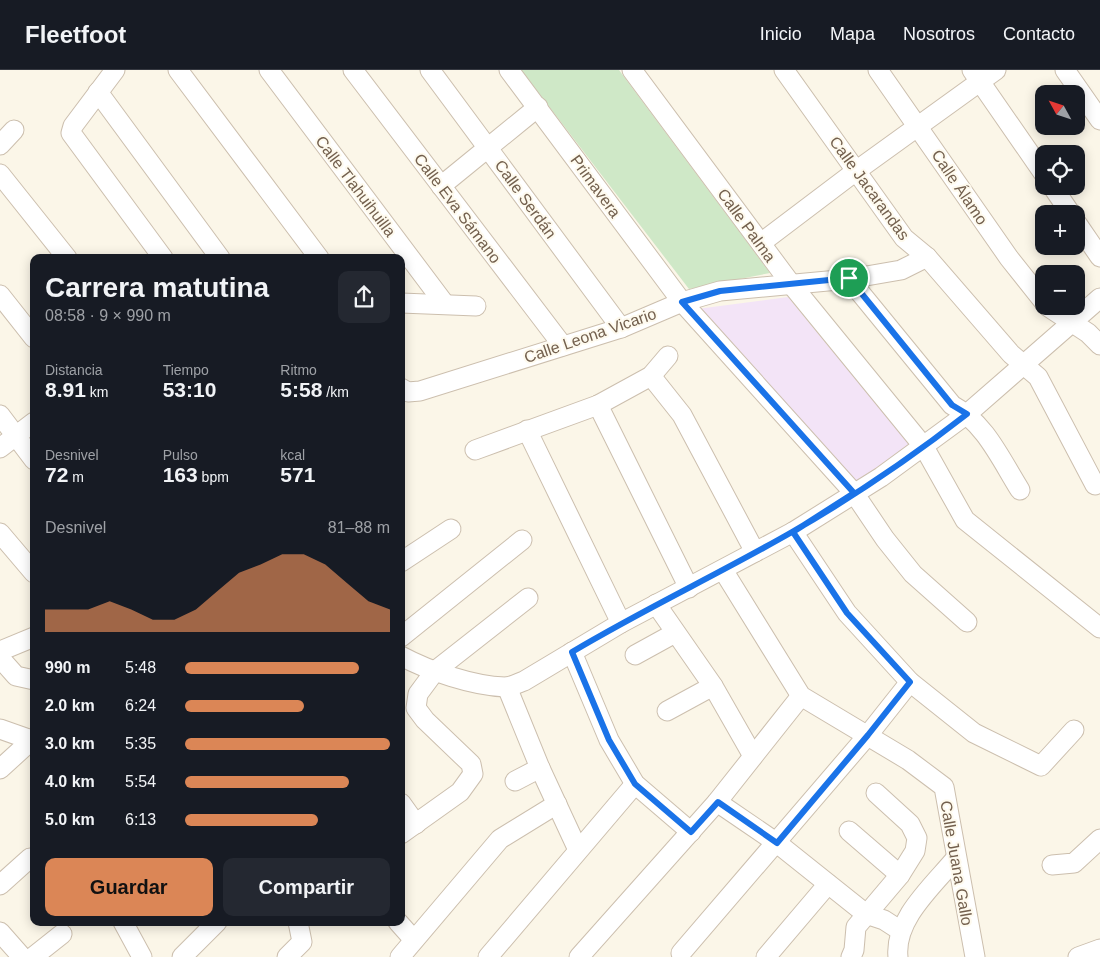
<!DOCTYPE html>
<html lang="es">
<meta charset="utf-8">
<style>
:root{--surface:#171b24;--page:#242831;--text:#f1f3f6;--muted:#9ea1a6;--line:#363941;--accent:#db8656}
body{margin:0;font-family:Helvetica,sans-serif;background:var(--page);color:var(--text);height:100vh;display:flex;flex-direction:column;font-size:19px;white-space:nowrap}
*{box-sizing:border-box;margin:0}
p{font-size:16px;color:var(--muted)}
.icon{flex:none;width:28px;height:28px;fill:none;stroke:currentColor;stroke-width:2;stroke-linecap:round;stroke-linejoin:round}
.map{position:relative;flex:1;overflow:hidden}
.side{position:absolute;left:30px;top:184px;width:375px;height:672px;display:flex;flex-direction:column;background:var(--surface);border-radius:10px;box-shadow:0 2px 12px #0003}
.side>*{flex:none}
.needle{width:32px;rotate:310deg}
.buttons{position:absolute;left:1035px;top:15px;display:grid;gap:10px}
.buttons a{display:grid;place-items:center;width:50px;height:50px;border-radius:10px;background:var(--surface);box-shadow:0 2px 12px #0003;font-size:25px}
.pin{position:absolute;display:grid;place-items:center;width:42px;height:42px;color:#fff;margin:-21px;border:2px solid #fff;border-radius:50%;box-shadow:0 1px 5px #0007}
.round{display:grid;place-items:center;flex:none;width:52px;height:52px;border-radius:10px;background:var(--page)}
.headline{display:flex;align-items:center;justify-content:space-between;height:85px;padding:0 15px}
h1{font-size:28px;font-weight:800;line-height:38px}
.stats{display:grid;grid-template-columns:repeat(3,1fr);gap:8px;height:85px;padding:5px 15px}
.stats div{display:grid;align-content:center}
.stats b{font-size:21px;font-weight:800}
.stats small{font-size:14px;font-weight:400}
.stats p{font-size:14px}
.chart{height:140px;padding:10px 15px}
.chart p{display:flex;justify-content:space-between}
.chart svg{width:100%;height:90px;margin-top:5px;fill:var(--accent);opacity:.7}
.cta{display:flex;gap:10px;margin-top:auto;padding:10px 15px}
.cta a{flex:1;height:58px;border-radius:10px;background:var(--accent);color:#111;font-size:20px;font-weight:800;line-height:58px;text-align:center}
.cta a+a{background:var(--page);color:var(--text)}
ul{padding:0 15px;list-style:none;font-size:16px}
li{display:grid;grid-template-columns:80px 60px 1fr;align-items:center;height:38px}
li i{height:12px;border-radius:6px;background:var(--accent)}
header{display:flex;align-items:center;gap:30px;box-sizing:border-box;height:70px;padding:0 25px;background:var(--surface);border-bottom:1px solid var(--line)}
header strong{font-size:24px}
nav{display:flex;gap:28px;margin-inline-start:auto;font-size:18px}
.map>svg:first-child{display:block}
.education{fill:#f3e4f7}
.green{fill:#cfe8c7}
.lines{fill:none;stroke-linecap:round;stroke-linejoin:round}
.minor-casing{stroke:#ccbfae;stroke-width:21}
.minor{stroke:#fff;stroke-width:19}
.route-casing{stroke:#fff;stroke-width:10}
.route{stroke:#1a73e8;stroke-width:6}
.labels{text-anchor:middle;stroke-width:4;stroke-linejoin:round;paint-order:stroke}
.street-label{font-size:16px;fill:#73604e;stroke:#fefaee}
</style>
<header>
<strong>Fleetfoot</strong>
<nav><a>Inicio</a><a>Mapa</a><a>Nosotros</a><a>Contacto</a></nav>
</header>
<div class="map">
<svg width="1100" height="887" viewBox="0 0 1100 887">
<rect width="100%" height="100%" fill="#fbf6e8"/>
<path class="education" d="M788 227 909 374 855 413 697 239Z"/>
<path class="green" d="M521 0H619L770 203 689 219Z"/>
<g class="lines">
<g class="minor-casing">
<g id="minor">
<path d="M115 0 73 56 71 63 163 188"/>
<path d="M178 0 319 188"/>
<path d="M269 0 444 233"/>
<path d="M353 0 563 276"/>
<path d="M430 0 621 258"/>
<path d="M509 0 682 232 854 423 885 469 913 504 967 552"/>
<path d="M632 0 791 214 924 377 965 450 1100 558"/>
<path d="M784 0 904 168 927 187 1011 284 1038 307 1095 415"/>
<path d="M878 0 1009 188 1044 232"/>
<path d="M972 0 1044 104"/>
<path d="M1065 0 1100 50"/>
<path d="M98 22 220 188"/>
<path d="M0 75 14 60"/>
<path d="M0 104 67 188"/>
<path d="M441 116 538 37"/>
<path d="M1052 116 1071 144"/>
<path d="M1076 152 1100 187"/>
<path d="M761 173 856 101 996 0"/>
<path d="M849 209 952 335C985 353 1000 388 1020 420"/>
<path d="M0 225 34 268"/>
<path d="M401 233 476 236"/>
<path d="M1047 236 1088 263 1100 275"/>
<path d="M651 306 682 345 755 482"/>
<path d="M401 318 408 322 420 321 621 258 682 232 720 221 849 209 901 200 927 187"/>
<path d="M598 335 689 518"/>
<path d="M0 345 34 390"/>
<path d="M527 360 621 553"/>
<path d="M0 378 34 352"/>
<path d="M475 380 598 335 651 306 668 286"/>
<path d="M793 462 847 543 910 612 974 663 1041 696 1074 660"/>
<path d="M0 463 34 503"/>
<path d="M401 492 451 459"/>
<path d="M723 500 801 626 908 690 944 717 975 887"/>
<path d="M656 534 713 616 753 686"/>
<path d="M401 567 522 470"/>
<path d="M0 581 34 567"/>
<path d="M572 582 609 670 635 714 691 762"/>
<path d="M635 585 675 563"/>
<path d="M401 586C429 601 473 616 505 617 511 617 518 613 524 611L621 553 793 462 881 407 967 344 1100 228"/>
<path d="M0 588 16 606 34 610"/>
<path d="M507 617 540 698 578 780"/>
<path d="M667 641 713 616"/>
<path d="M0 659 34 671"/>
<path d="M0 699 34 668"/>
<path d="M515 711 540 698"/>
<path d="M717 732 777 773 866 844 884 850 901 861"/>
<path d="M401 733 416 754"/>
<path d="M849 761 900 805"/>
<path d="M401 764 460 722 473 704 471 694 425 650 416 638 418 624 435 601 528 528"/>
<path d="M1052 795 1074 793 1100 769"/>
<path d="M0 815 30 788"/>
<path d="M123 852 142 887"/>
<path d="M398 852 414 870"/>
<path d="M0 862 22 887"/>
<path d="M681 883 868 665 910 612"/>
<path d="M33 887 62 864"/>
<path d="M182 887 217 852"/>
<path d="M287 887 302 872 298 852"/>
<path d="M400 887 500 769 557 734"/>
<path d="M488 887 635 714"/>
<path d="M579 887 717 732 801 626"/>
<path d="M766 887 828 814"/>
<path d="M851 887 854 880 856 857 900 805 915 781 917 768 910 754 876 723"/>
<path d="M898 887C894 849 933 816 956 788"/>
<path d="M1078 887 1100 879"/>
</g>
</g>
<use href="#minor" class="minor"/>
</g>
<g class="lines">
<g class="route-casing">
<path id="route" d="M849 208 952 335 967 344C912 387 853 427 792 462 719 504 644 539 572 582L609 670 635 714 691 762 718 732 777 773 868 665 910 612 847 543 793 462 854 423 682 232 720 221 849 208"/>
</g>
<use href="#route" class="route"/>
</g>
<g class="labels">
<g class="street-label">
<text transform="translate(356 116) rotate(53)" y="6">Calle Tlahuihuilla</text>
<text transform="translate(596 116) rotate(54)" y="6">Primavera</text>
<text transform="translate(960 117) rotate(56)" y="6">Calle Álamo</text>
<text transform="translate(870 118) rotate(54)" y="6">Calle Jacarandas</text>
<text transform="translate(526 129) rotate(54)" y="6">Calle Serdán</text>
<text transform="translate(458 138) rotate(53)" y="6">Calle Eva Sámano</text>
<text transform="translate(747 155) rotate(54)" y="6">Calle Palma</text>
<text transform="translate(590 265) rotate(-19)" y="6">Calle Leona Vicario</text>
<text transform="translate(957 793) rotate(80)" y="6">Calle Juana Gallo</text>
</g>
</g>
</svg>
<div class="buttons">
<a><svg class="needle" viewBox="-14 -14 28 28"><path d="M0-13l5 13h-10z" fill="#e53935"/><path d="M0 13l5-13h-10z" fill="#9ea1a6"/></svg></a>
<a><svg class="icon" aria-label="locate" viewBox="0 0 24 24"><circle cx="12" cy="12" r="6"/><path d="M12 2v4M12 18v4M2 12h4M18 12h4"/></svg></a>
<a>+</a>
<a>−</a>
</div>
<div class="pin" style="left:849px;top:208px;background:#1e9e55"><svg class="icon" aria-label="arrive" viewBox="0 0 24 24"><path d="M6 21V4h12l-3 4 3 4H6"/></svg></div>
<section class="side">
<div class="headline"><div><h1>Carrera matutina</h1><p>08:58 · 9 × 990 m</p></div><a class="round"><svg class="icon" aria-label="share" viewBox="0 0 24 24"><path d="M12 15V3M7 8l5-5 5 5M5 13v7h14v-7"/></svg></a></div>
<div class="stats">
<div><p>Distancia</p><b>8.91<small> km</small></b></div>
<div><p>Tiempo</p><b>53:10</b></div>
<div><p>Ritmo</p><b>5:58<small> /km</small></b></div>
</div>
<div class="stats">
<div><p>Desnivel</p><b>72<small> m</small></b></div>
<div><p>Pulso</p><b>163<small> bpm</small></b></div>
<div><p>kcal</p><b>571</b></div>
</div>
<div class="chart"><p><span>Desnivel</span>81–88 m</p>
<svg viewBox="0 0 160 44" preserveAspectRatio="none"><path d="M0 44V33L10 33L20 33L30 29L40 33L50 38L60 38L70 33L80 24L90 15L100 11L110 6L120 6L130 11L140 20L150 29L160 33V44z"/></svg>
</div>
<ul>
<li><b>990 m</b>5:48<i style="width:85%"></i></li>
<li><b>2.0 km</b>6:24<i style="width:58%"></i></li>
<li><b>3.0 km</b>5:35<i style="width:100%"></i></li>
<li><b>4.0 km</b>5:54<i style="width:80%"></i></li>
<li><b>5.0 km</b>6:13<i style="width:65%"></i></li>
</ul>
<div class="cta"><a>Guardar</a><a>Compartir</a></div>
</section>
</div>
